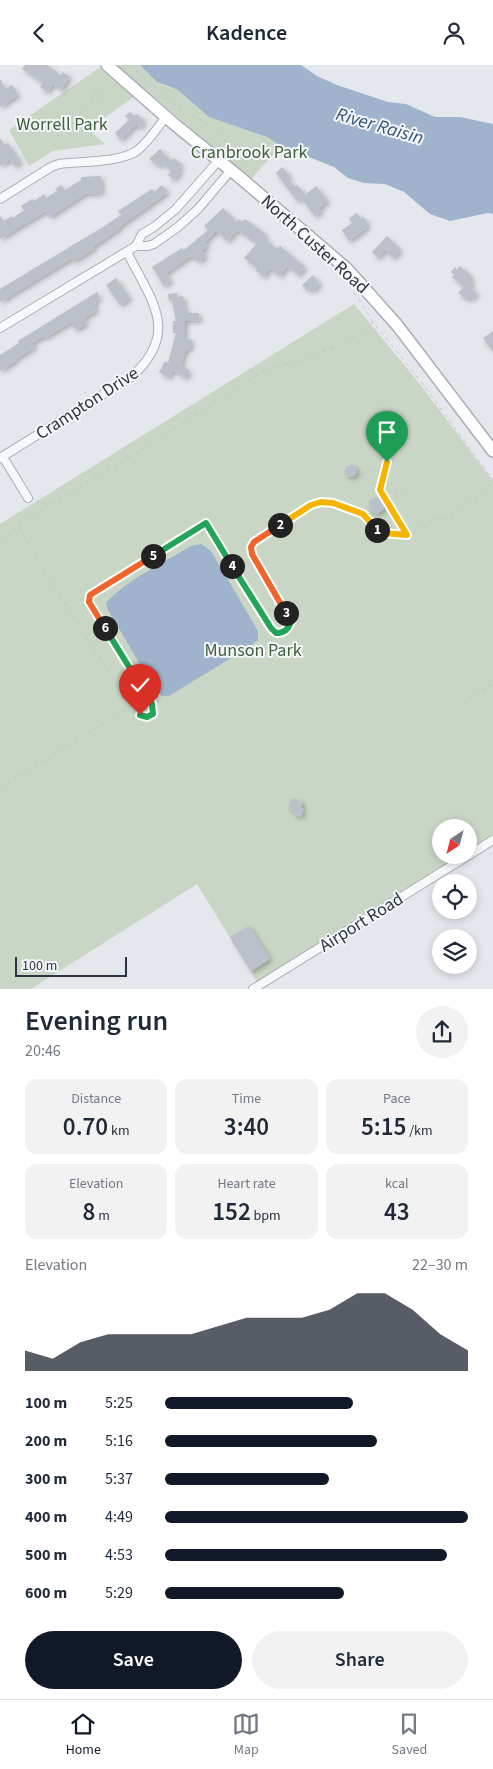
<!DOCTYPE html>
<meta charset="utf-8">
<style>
:root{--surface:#fff;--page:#f2f2f3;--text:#1f2937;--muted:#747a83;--line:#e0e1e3;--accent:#111827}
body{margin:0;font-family:"Source Sans 3",sans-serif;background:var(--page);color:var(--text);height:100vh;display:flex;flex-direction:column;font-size:19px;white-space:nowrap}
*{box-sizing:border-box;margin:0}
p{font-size:16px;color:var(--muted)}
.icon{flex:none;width:28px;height:28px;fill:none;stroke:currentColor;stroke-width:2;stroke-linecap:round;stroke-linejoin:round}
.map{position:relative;height:924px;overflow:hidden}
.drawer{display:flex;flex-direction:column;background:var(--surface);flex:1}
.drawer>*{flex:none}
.needle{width:32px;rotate:216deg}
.fabs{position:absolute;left:432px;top:754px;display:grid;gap:10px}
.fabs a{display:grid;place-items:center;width:45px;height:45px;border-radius:50%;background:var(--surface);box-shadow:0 2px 8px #0003;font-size:25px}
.scale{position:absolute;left:15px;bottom:12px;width:112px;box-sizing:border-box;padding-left:5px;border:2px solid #2b3445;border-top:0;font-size:14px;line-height:18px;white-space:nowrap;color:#2b3445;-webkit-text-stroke:4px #f4f6f9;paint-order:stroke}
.pin{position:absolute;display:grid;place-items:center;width:42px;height:42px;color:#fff;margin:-51px -21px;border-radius:50% 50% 50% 0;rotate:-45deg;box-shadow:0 0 5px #0007}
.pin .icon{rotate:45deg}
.km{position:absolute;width:25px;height:25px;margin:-12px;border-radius:50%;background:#222;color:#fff;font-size:14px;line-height:25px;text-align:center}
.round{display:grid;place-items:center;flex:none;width:52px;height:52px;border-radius:26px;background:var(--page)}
.headline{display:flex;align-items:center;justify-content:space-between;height:85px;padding:0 25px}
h1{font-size:28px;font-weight:600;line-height:38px}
.metrics{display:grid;grid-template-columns:repeat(3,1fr);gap:8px;height:85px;padding:5px 25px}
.metrics div{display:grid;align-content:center;border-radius:12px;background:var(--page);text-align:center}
.metrics b{font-size:25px;font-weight:600}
.metrics small{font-size:14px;font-weight:400}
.metrics p{font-size:14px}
.chart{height:140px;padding:10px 25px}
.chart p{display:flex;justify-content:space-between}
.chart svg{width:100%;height:90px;margin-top:5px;fill:var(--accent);opacity:.7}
.cta{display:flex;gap:10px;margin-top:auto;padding:10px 25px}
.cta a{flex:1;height:58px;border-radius:30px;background:var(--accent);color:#fff;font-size:20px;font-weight:600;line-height:58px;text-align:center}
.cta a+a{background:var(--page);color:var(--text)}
ul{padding:0 25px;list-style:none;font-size:16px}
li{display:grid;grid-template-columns:80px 60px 1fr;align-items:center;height:38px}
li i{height:12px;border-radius:6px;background:var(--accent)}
header{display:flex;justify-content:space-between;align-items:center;height:65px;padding:0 25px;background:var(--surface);font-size:22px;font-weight:600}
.menu{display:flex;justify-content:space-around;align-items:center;height:70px;border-top:1px solid var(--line);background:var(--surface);font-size:14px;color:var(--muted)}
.menu a{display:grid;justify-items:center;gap:2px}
.menu .on{color:var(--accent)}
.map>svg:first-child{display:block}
.green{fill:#c9d6c5}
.water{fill:#9fb4cc}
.building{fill:#bbc0ca;filter:url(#shadow)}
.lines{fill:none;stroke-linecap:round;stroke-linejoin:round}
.street-casing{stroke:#a9aeb7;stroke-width:10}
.secondary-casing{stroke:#a9aeb7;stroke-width:14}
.path{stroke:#c2c5cb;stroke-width:1;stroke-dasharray:4 4;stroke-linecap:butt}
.street{stroke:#f7f8fa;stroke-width:8}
.secondary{stroke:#fff;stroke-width:11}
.split-1-casing{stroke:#fff;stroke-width:10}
.split-2-casing{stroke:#fff;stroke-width:10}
.split-3-casing{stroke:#fff;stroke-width:10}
.split-4-casing{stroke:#fff;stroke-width:10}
.split-5-casing{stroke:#fff;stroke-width:10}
.split-6-casing{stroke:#fff;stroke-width:10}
.split-7-casing{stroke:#fff;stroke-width:10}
.split-1{stroke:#f5b400;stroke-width:6}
.split-2{stroke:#f5b400;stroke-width:6}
.split-3{stroke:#f0652b;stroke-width:6}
.split-4{stroke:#22a559;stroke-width:6}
.split-5{stroke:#22a559;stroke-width:6}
.split-6{stroke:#f0652b;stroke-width:6}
.split-7{stroke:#22a559;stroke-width:6}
.labels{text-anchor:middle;stroke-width:4;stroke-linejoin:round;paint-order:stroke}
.park-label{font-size:18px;fill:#3f6138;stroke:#f4f6f9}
.street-label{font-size:18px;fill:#2b3445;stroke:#f4f6f9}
.water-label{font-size:19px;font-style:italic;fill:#34527a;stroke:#f4f6f9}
</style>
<header><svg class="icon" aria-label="back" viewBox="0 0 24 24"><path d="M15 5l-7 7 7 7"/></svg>Kadence<svg class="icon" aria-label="person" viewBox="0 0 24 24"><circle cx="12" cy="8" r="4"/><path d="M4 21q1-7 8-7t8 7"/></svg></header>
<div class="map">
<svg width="493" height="924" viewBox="0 0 493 924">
<defs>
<filter id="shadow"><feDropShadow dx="2.5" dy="2.5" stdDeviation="2.5" flood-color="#0004"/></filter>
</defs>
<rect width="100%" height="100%" fill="#e4e7ec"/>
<g class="green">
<path d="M116 0H140L165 21 178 25 209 52 267 72 281 81 251 114Z"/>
<path d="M99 3 134 32 88 64 105 79 53 86 29 101 9 65Z"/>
<path d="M354 239 419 318 493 416V770L469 785V762H441V790H461L257 917 197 819 31 924H0V459Z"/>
</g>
<g class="water">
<path d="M140 0H301L317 11 337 20 388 37 406 39 435 52H460L493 59V149L488 148 450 156 430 149 404 127 385 119 364 118 348 113 334 102 281 81 267 72 209 52 178 25 157 17Z"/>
<path d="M201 479 211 486 258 566V575L249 582 169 631H162L154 623 108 545 106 538C125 516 166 496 191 481Z"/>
</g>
<g class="building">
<path d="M25 0H47L61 10 63 7 70 12 61 25 53 19 47 27 40 22 43 18 22 4Z"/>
<path d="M0 14 6 24 12 20 18 30 0 42Z"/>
<path d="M130 47 134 51 137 49 144 56 143 59 140 63 137 59 121 75 115 68 129 55 125 51Z"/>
<path d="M0 73 5 80 8 78 21 97 14 101 10 94 0 101Z"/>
<path d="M160 84 171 96 174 93 182 100 178 105 181 107 174 115 168 110 171 106 162 98 158 101 149 94Z"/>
<path d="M282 102 290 111 287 113 295 122 297 120 305 130 316 121 328 136 319 143 322 146 315 151 301 133 297 136 276 108Z"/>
<path d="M101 111 102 128 85 129 50 152 46 146 0 174V151L4 156 12 151 13 153 24 145 21 141 32 134 34 136 44 129 46 133 57 126 55 124 61 120 65 125 81 115V112Z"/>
<path d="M162 120 168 127 119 162 120 163 93 182 94 184 74 196 72 194 69 195 0 237V224L103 162 121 150 118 146 152 124 154 127Z"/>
<path d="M223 143 237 157 239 154 242 157 245 154 267 170 264 173 277 184 280 181 305 202 299 210 287 201 280 211 270 203 264 212 256 206 258 204 244 193 257 178 237 165 228 176 216 166 205 177 208 180 202 186 206 191 199 197 194 192 193 193 191 191 166 208 171 216 164 221 152 202 182 183 184 185 208 165 204 161Z"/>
<path d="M357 148 361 154 363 152 368 158 366 160 368 162 349 176 342 165 352 158 349 153Z"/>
<path d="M387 171 401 185 393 193 385 185 378 193 372 187Z"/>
<path d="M460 201 472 211 469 215 473 219 470 222 477 228 472 234 469 232 467 235 458 228 464 222 452 212 454 210 451 207 455 202 457 205Z"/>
<path d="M313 210 320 219 313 226 310 223 308 226 302 220Z"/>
<path d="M116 213 130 233 120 240 106 220Z"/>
<path d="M97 227 100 233 95 236 96 238 94 240 97 245 84 253 87 258 76 265 71 257 45 273 44 271 32 278 35 282 16 294 17 295 0 306V290L19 278 18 276Z"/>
<path d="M177 228V232L183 231 186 248H199L200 255 185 256V273L192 275 190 285 186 284 181 300 190 306 186 313 173 305 169 313 159 307 165 296 168 298 176 268H173V256H176L172 235 169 236 168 229Z"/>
<path d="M493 266V287L483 273Z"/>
<circle cx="351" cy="406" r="6"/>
<path d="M376 432 384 436V444L377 449 369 445V436Z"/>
<path d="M292 733 303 737 301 743 304 744 301 752 293 749 294 746 288 744Z"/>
<path d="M249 861 270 894 251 906 230 872Z"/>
</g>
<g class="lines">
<g class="street-casing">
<g id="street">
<path d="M0 134 51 102 59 99C81 96 121 98 138 85 149 76 157 63 166 52"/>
<path d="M136 181H148L154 179 178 162 198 144 231 105"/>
<path d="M0 263 136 181 142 169 154 162 176 144 219 95"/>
<path d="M3 392 28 433"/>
<path d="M0 393 131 312C182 267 150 234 127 187"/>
<path d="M469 790 493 775"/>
<path d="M253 924 469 790"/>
</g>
</g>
<g class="secondary-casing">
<path id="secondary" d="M107 0 173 58 237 110 346 203 397 260 493 386"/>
</g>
<g class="path">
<path d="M130 0 175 40 214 63 225 74 244 99 243 101"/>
<circle cx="95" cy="33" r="4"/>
<path d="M100 30 108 22"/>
<circle cx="71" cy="56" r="3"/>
<path d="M74 55 92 36"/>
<path d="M217 83 225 75"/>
<path d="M353 228 356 230 373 257 422 318 493 415"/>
<path d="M387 397C379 406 371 409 359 407L380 425 407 470"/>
<path d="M381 425 386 399"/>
<path d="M387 434 406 423"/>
<path d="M19 462 45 508 131 642 140 650 147 652 153 649 152 639 89 537 90 530 96 526 206 458 271 563 276 568C284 568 288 565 291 557L252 489 251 482 254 477 311 441 321 437 333 438 354 445 363 449 377 464 383 468 407 470 437 453 452 454C464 438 484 432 492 414"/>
<path d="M0 476 28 453 130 392 262 307 273 302 294 298 314 291 360 269 373 257"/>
<path d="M485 606 493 620"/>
<path d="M455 643 492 619"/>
<path d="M0 723 131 642"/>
</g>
<use href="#street" class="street"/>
<use href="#secondary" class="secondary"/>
</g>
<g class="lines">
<g class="split-1-casing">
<path id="split-1" d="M377 465 383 468 407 470 380 425 387 397"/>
</g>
<g class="split-2-casing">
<path id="split-2" d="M280 460 311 440 321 437 333 438 363 449 377 465"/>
</g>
<g class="split-3-casing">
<path id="split-3" d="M280 460 254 477 251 482 252 489 286 548"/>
</g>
<g class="split-4-casing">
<path id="split-4" d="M232 501 271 563 276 568C284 568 288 565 291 557L286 548"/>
</g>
<g class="split-5-casing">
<path id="split-5" d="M153 491 206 458 232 501"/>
</g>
<g class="split-6-casing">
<path id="split-6" d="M105 563 89 537 90 530 153 491"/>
</g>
<g class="split-7-casing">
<path id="split-7" d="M105 563 152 639 153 649 147 652 140 650"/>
</g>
<use href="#split-1" class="split-1"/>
<use href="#split-2" class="split-2"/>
<use href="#split-3" class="split-3"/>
<use href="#split-4" class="split-4"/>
<use href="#split-5" class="split-5"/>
<use href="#split-6" class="split-6"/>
<use href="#split-7" class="split-7"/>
</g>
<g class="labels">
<g class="park-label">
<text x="62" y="65">Worrell Park</text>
<text x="249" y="93">Cranbrook Park</text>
<text x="253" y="591">Munson Park</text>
</g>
<g class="street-label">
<text transform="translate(315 179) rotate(42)" y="6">North Custer Road</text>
<text transform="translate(87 338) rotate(-33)" y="6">Crampton Drive</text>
<text transform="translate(361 857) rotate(-32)" y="6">Airport Road</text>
</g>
<g class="water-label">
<text transform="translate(380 60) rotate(16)" y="7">River Raisin</text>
</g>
</g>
</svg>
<div class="fabs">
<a><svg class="needle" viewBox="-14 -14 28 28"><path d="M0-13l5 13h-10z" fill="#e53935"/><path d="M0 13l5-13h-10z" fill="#747a83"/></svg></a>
<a><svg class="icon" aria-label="locate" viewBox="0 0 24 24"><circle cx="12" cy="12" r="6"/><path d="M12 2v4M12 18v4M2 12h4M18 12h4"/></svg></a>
<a><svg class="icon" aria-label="layers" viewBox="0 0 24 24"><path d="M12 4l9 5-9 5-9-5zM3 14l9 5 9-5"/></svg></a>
</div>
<div class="scale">100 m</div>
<div class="pin" style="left:387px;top:397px;background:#1e9e55"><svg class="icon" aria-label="arrive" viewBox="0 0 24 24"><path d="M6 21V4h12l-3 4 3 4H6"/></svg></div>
<div class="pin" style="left:140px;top:650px;background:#d93025"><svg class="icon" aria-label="check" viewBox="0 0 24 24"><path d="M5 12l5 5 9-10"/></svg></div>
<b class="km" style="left:377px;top:465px">1</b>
<b class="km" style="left:280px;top:460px">2</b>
<b class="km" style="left:286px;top:548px">3</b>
<b class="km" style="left:232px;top:501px">4</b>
<b class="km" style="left:153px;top:491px">5</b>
<b class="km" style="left:105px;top:563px">6</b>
</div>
<section class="drawer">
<div class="headline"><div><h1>Evening run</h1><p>20:46</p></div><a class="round"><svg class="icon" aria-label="share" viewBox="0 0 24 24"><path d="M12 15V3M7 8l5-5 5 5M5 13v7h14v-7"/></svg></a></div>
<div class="metrics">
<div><p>Distance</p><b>0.70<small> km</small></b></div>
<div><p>Time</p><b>3:40</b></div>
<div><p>Pace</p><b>5:15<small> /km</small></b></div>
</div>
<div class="metrics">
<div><p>Elevation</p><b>8<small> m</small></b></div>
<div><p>Heart rate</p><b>152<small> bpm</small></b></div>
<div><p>kcal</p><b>43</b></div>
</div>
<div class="chart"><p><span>Elevation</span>22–30 m</p>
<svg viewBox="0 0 160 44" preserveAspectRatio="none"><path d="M0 44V34L10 38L20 30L30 26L40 26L50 26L60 26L70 22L80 18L90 18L100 18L110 14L120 6L130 6L140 14L150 26L160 34V44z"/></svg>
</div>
<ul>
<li><b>100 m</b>5:25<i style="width:62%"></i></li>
<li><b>200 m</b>5:16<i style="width:70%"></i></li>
<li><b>300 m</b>5:37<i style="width:54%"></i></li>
<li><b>400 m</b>4:49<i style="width:100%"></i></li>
<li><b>500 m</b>4:53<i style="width:93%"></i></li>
<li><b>600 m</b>5:29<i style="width:59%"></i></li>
</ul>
<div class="cta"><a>Save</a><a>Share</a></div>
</section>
<nav class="menu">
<a class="on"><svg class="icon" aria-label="home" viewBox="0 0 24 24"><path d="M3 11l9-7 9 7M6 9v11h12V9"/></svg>Home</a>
<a><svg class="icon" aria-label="map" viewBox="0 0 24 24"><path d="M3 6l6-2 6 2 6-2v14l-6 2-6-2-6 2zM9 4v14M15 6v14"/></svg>Map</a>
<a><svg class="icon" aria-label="saved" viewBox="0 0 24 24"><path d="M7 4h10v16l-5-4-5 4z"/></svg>Saved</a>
</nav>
